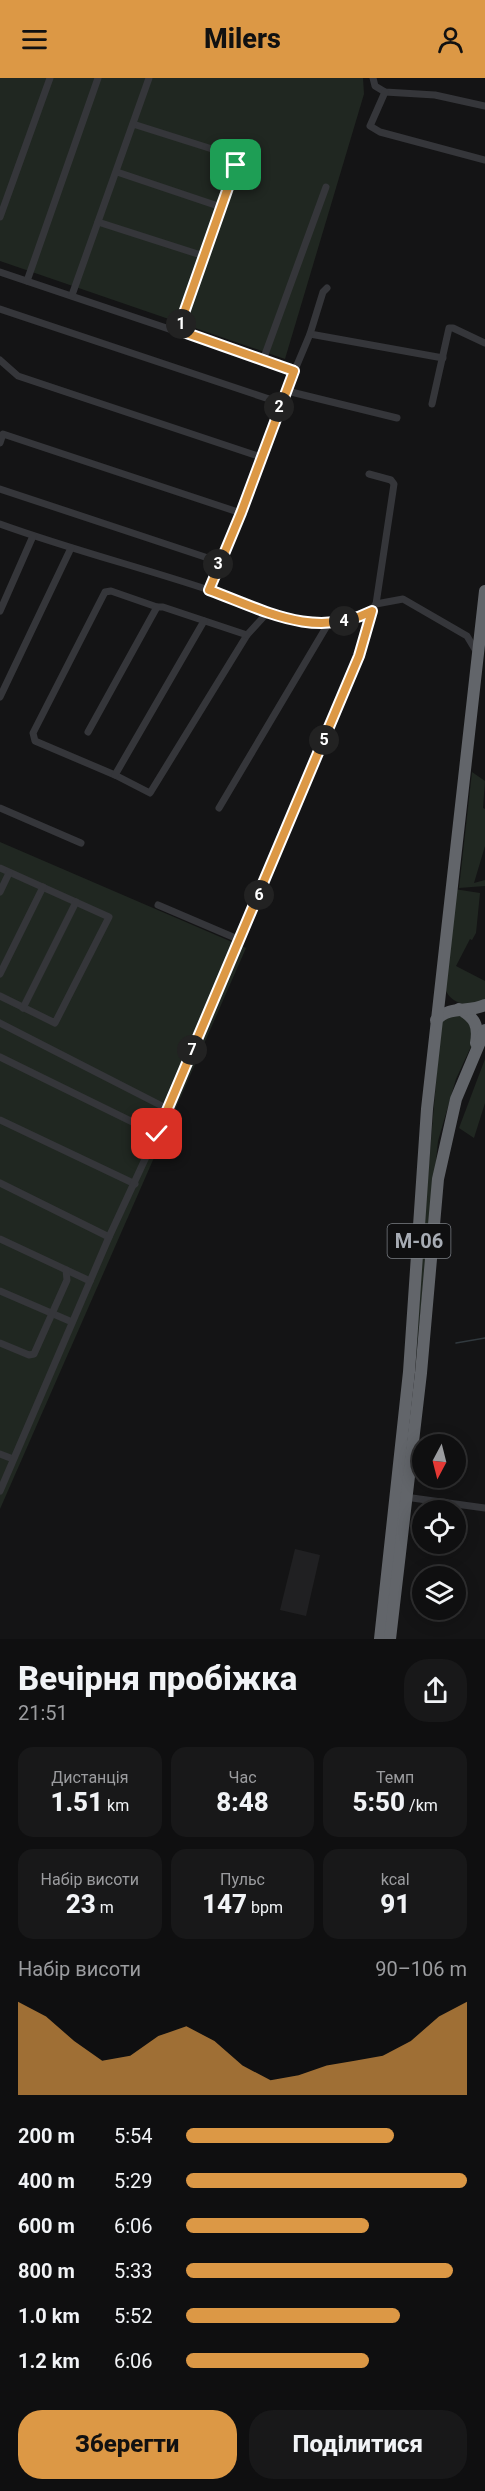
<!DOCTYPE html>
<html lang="uk">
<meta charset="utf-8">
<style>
:root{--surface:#0f0f10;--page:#181819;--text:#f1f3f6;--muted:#9b9c9f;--line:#2f2f30;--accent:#dc9845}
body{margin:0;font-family:Roboto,sans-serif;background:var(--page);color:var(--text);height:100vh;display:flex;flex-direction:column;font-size:22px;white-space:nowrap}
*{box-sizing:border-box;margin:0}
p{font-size:20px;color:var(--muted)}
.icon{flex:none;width:33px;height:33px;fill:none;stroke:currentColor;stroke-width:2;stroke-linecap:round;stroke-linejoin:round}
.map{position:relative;height:1561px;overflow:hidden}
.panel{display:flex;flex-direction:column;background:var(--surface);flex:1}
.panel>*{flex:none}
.needle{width:39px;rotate:187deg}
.buttons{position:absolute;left:412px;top:1356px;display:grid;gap:12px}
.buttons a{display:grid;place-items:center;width:54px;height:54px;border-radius:50%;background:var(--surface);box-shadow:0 3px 15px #0003,0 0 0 2px var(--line);font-size:30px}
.pin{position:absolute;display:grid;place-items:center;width:51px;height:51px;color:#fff;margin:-26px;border-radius:12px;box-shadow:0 3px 9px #0006}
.km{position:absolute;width:30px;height:30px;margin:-15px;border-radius:50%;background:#222;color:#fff;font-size:16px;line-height:30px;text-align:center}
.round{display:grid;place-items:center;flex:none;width:63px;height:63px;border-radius:24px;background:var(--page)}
.head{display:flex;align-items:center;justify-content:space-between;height:102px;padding:0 18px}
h1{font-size:33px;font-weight:800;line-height:45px}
.metrics{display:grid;grid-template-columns:repeat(3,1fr);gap:9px;height:102px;padding:6px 18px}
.metrics div{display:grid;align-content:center;border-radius:15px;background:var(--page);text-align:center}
.metrics b{font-size:26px;font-weight:800}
.metrics small{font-size:16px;font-weight:400}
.metrics p{font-size:16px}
.chart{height:168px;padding:12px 18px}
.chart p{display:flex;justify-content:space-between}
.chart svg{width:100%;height:108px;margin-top:6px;fill:var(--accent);opacity:.7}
.action{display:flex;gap:12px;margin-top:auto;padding:12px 18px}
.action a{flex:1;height:69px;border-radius:24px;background:var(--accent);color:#111;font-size:24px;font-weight:800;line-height:69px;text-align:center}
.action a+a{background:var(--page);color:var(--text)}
ul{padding:0 18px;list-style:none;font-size:20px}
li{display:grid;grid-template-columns:96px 72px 1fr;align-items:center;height:45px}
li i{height:15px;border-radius:8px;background:var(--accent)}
header{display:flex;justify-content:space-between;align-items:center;height:78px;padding:0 18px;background:var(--accent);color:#111;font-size:27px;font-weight:800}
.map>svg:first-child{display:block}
.built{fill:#202022}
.green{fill:#202721}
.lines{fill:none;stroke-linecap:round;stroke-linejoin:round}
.stream{stroke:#31393e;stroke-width:1.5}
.street{stroke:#35363a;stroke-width:7}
.highway{stroke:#62656a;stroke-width:12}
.route-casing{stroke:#fff;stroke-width:12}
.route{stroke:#dc9845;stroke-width:8}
.labels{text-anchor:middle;stroke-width:6;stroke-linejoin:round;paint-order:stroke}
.shield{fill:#0f0f10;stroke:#797d83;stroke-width:1.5}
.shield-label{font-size:20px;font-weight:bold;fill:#a7acb4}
</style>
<header><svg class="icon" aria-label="menu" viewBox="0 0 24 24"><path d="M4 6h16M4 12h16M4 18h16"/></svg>Milers<svg class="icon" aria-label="person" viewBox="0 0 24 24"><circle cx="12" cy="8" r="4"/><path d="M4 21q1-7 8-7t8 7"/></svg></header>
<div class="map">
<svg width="485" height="1561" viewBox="0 0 485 1561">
<rect width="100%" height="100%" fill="#141415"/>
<path class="built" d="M295 1471 320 1477 306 1538 280 1532Z"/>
<g class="green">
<path d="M0 0H363L364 16 285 281 0 183Z"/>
<path d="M472 694 485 703 483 730 485 731V768L474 805 485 802V808L459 810Z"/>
<path d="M0 764 246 870 0 1431Z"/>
<path d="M454 811 480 815 476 855 472 862 470 861 456 888 485 903V924C471 930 451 927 445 911Z"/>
<path d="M452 936 469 940 474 962 456 1001 438 1063 391 1522 441 947 443 942Z"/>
<path d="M485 981V1025L474 1060 459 1050Z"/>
</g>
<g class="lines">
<path class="stream" d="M456 1265 485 1260"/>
<g class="street">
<path d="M373 0 375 8 385 14 435 17 485 28"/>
<path d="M385 14 370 48 380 54 485 82"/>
<path d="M133 46 231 77 237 83 178 252"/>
<path d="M117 94 221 129"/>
<path d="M0 139 50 0"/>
<path d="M98 144 204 178"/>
<path d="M0 194 294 293"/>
<path d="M27 203 98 0"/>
<path d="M72 217 149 0"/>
<path d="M0 231 281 325"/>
<path d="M310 256 443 280"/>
<path d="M0 282 18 298 261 379"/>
<path d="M263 282 326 109"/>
<path d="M287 313 397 340"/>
<path d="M432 326 449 250H453L485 265"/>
<path d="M0 365 3 356 241 435"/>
<path d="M369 396 391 402 394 406 376 526"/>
<path d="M0 411 220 484"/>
<path d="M0 446C69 471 140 489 209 512 240 523 272 540 304 545 326 548 362 546 376 526L403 521 467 558 476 573"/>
<path d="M209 512 241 435 281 325 310 256 323 214 327 210"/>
<path d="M157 529 111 513 105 514 33 655 35 663 115 697 150 715 247 557 268 534"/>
<path d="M0 533 33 458"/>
<path d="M0 619 71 470"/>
<path d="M88 654 157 529H163L247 557"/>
<path d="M115 697 204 543"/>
<path d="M0 730 81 765"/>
<path d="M219 730 328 546"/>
<path d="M0 790 109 839 55 945 0 918"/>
<path d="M0 814 9 795"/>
<path d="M158 827 240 862"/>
<path d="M0 896 43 809"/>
<path d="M23 930 76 824"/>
<path d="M0 945 166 1030"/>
<path d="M0 979 157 1056"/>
<path d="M0 1042 135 1106"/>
<path d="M0 1105 109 1159"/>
<path d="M0 1161 90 1203"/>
<path d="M0 1213 72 1244"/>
<path d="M0 1265 29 1277 34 1276 67 1202 66 1192"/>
<path d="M0 1376 13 1381"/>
<path d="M0 1413 109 1159 165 1038 166 1030 240 862 359 578 372 533"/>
<path d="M405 1419 485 1430"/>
</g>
<g class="highway">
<path d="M459 931C475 939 479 948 476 965"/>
<path d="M436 942C450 927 468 935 485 927"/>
<path d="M380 1561 409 1294 427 1031 485 513"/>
<path d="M390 1561 421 1295 438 1101 456 1021 485 952"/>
</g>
</g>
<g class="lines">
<g class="route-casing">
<path id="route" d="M157 1056 359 578 372 533C314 562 264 532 209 512L241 435 294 293 178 252 236 87"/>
</g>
<use href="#route" class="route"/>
</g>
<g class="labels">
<rect class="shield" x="387.5" y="1146" width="63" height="34" rx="4.5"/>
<g class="shield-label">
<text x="419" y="1170">М-06</text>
</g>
</g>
</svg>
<div class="buttons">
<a><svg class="needle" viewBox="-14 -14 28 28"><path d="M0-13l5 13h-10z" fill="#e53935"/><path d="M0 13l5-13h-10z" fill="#9b9c9f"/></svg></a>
<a><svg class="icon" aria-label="locate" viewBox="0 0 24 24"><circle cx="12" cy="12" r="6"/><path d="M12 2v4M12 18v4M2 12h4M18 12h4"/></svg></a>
<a><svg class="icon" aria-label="layers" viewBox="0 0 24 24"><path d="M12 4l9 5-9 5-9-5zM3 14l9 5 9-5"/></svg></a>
</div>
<div class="pin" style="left:236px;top:87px;background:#1e9e55"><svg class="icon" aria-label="arrive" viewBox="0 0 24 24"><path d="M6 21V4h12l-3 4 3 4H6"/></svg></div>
<div class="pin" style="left:157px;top:1056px;background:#d93025"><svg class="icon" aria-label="check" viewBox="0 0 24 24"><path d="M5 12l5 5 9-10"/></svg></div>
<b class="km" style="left:181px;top:246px">1</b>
<b class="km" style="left:279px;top:329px">2</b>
<b class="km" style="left:218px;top:486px">3</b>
<b class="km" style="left:344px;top:543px">4</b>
<b class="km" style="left:324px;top:662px">5</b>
<b class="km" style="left:259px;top:817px">6</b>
<b class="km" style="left:192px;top:972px">7</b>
</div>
<section class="panel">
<div class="head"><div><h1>Вечірня пробіжка</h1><p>21:51</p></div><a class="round"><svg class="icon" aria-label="share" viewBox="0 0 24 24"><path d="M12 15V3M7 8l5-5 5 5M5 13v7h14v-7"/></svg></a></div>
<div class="metrics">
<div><p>Дистанція</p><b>1.51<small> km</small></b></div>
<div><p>Час</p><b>8:48</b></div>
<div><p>Темп</p><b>5:50<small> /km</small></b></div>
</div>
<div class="metrics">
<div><p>Набір висоти</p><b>23<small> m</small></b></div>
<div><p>Пульс</p><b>147<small> bpm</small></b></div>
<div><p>kcal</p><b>91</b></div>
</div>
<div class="chart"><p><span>Набір висоти</span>90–106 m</p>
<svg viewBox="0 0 160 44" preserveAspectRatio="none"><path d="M0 44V6L10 12L20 22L30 30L40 28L50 20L60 16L70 22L80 32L90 38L100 36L110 32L120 30L130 28L140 22L150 12L160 6V44z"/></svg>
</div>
<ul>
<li><b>200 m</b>5:54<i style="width:74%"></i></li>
<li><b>400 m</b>5:29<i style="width:100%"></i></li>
<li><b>600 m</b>6:06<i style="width:65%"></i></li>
<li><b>800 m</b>5:33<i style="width:95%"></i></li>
<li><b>1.0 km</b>5:52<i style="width:76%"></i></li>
<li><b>1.2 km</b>6:06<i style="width:65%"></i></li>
</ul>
<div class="action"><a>Зберегти</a><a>Поділитися</a></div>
</section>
